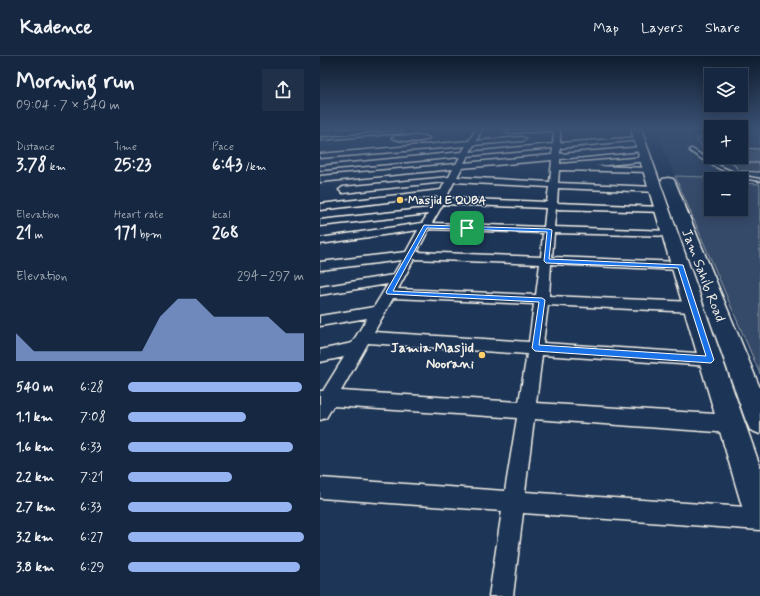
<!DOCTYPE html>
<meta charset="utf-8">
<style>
:root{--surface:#162841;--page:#1f3048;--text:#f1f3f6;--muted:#9ea6b1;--line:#35445a;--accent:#95b2f1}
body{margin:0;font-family:Mynerve,sans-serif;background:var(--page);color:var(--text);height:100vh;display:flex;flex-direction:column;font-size:15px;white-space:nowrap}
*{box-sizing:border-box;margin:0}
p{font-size:13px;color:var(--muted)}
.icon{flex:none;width:22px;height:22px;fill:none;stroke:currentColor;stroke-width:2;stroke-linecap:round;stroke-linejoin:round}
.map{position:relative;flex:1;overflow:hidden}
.panel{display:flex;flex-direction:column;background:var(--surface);width:320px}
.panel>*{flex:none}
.tools{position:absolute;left:384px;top:12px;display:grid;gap:8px}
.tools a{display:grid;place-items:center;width:44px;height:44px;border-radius:0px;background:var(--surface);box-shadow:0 2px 10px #0003,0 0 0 1px var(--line);font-size:20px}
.pin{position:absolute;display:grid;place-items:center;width:34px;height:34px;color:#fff;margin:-17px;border-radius:8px;box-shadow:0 2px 6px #0006}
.round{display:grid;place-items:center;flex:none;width:42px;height:42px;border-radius:0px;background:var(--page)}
.overview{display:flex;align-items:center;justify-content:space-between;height:68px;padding:0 16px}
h1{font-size:22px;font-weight:700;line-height:30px}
.stats{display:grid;grid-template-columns:repeat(3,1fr);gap:6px;height:68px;padding:4px 16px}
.stats div{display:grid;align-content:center}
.stats b{font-size:17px;font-weight:700}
.stats small{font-size:11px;font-weight:400}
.stats p{font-size:11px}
.chart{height:112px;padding:8px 16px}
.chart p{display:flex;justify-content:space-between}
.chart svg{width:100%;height:72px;margin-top:4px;fill:var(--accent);opacity:.7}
ul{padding:0 16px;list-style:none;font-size:13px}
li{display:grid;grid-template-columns:64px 48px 1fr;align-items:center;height:30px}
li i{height:10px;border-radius:5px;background:var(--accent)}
header{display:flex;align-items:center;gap:24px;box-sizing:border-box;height:56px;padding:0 20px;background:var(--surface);border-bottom:1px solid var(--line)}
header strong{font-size:19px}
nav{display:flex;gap:22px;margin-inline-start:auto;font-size:14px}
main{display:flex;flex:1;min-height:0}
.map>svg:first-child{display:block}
.built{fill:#2a4060;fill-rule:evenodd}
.green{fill:#354a67;stroke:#949ea8}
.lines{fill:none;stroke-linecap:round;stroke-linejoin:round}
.lane-casing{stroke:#f4f1e8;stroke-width:3}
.street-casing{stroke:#f4f1e8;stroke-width:3}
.primary-casing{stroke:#f4f1e8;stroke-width:3}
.highway-casing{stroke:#f4f1e8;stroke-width:3}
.lane{fill:#1d3557;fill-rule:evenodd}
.street{fill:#1d3557;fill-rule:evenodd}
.primary{fill:#1d3557;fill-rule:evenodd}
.highway{fill:#1d3557;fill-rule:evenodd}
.wall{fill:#3e4e64;stroke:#f4f1e8}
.building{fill:#485b74;stroke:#f4f1e8}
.route{fill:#1a73e8;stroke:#fff;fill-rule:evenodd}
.poi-dot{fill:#ffd166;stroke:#1d3557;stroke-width:1.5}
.labels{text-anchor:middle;stroke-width:3;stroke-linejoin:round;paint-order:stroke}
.far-poi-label{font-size:12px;font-weight:bold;fill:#f4f1e8;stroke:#1d3557;text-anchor:start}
.street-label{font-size:14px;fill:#f4f1e8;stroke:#1d3557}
.poi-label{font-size:14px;font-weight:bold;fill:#f4f1e8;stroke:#1d3557;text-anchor:end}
</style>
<header>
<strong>Kadence</strong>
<nav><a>Map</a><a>Layers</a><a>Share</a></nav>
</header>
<main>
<section class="panel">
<div class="overview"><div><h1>Morning run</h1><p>09:04 · 7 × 540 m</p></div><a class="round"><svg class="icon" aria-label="share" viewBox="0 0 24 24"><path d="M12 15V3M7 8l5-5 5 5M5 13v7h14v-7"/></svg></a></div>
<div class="stats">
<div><p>Distance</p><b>3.78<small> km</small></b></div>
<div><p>Time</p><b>25:23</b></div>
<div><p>Pace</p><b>6:43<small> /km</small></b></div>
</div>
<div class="stats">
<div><p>Elevation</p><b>21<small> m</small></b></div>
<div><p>Heart rate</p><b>171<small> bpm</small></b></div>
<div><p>kcal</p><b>268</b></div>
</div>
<div class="chart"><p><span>Elevation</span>294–297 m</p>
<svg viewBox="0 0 160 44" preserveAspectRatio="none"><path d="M0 44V27L10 38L20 38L30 38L40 38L50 38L60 38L70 38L80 17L90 6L100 6L110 17L120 17L130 17L140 17L150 27L160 27V44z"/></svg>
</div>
<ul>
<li><b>540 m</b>6:28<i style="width:99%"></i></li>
<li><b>1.1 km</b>7:08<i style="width:67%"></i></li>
<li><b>1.6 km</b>6:33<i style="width:94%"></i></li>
<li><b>2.2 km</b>7:21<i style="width:59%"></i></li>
<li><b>2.7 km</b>6:33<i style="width:93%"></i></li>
<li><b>3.2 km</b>6:27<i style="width:100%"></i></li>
<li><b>3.8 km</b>6:29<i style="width:98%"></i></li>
</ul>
</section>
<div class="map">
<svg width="440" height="540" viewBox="0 0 440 540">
<rect width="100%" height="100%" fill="#1d3557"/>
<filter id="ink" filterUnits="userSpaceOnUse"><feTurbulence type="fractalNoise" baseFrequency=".025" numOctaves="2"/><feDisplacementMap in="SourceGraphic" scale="8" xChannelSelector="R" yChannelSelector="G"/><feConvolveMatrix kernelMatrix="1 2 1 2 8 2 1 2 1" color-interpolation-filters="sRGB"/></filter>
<g filter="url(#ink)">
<path class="built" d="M373 73H391V101H421V73H440V318L336 75ZM391 123H421V153H391Z"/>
<g class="green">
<path d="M421 73H440V110L421 101Z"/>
<path d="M391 80V100L384 94 376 82Z"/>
<path d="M355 120 416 122 391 123V153H421V127L440 128V318Z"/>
</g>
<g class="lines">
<g class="lane-casing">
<g id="lane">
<path d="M82 75 81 77 0 84V82Z"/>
<path d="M370 93H372C395 108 413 119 440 123V125C412 121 393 111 370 95Z"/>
</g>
</g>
<g class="street-casing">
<g id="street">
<path d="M156 73H162L156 85 202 81 206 83 202 85 154 89 150 96 233 88 234 75 187 77 186 76 189 74 240 73V87L321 81V83L319 84 240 92V98L322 91 326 93 322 95 240 103V108L326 101H329V105L276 110 329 112H332L333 114 332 116 239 114 238 127 336 131 340 134 339 136 238 132 237 147 342 151 347 154 345 156 236 153 234 171 350 175 354 176 355 178 354 180 234 177 232 201 361 206 365 207 367 210 365 213 361 214 231 208 229 240 374 246 379 248 381 251 379 254 374 256 228 249 223 287 391 298 396 299 399 304 396 309 391 310 222 299 216 347 411 359 417 362 420 368 417 374 411 377 214 363 205 436 440 452V474L203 457 193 540H169L182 455 0 442V422L185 435 197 362 13 350 6 362 0 364V335H3L24 301 0 306V294L32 287 47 262 0 270V260L54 251 68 228 0 239V231L73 219 82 204 0 214V206L86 196 98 174 0 188V182L102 167 108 158 0 170V164L111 152 118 140 0 154V148L121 134 125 126 23 137 19 134 23 131 129 121 133 113 0 126V120L136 108 140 101 0 114V110L142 96 146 90 0 102V98L149 85ZM233 92 232 99 144 107 148 100ZM232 104 230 126 137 121 142 112ZM134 126 229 131 227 146 126 142ZM123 148 226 152 224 171 112 167ZM109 173 223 177 221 201 97 196ZM94 203 220 208 216 239 78 233ZM73 242 214 248 209 286 54 276ZM48 287 207 298 199 346 21 335Z"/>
<path d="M76 80H105L109 82C101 88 83 85 74 83L72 82Z"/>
</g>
</g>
<g class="primary-casing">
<g id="primary">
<path d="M311 73H321L440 410V473L428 469 424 457Z"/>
<path d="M348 122 353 123 355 126 440 332V378L430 374 426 365 341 126 343 123Z"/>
</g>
</g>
<g class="highway-casing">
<path id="highway" d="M12 73H58L53 76 0 80V74Z"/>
</g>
<use href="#lane" class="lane"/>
<use href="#street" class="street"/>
<use href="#primary" class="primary"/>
<use href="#highway" class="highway"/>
</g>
<path class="wall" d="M440 93V116L419 115 408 101H421Z"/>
<path class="building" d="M421 92 440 93V107H423L418 101H421Z"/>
</g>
<linearGradient id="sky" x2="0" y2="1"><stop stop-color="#101d30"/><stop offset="0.49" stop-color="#3a5174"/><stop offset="1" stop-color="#3a5174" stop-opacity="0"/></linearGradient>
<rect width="440" height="148" fill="url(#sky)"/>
<path class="route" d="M104 169 229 173 232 174 229 203 363 209 394 304 391 307 215 295 212 292 219 246 67 238 66 236ZM107 172 227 176 224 205 226 207 358 212 386 300 219 289 225 244 222 242 73 235Z"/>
<g class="poi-dot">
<circle cx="80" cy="144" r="4"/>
<circle cx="162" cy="299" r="4"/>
</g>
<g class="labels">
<g class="far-poi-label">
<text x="88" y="148">Masjid E QUBA</text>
</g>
<g class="street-label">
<text transform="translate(384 219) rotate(69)" y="5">Jam Sahib Road</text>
</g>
<g class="poi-label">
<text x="154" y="296">Jamia Masjid<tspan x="154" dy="16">Noorani</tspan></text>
</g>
</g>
</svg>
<div class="tools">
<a><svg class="icon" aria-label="layers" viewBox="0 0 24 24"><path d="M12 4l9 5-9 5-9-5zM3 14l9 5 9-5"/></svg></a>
<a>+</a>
<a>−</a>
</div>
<div class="pin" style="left:147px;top:172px;background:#1e9e55"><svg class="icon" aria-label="arrive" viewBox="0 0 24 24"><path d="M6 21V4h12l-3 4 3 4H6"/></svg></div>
</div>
</main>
